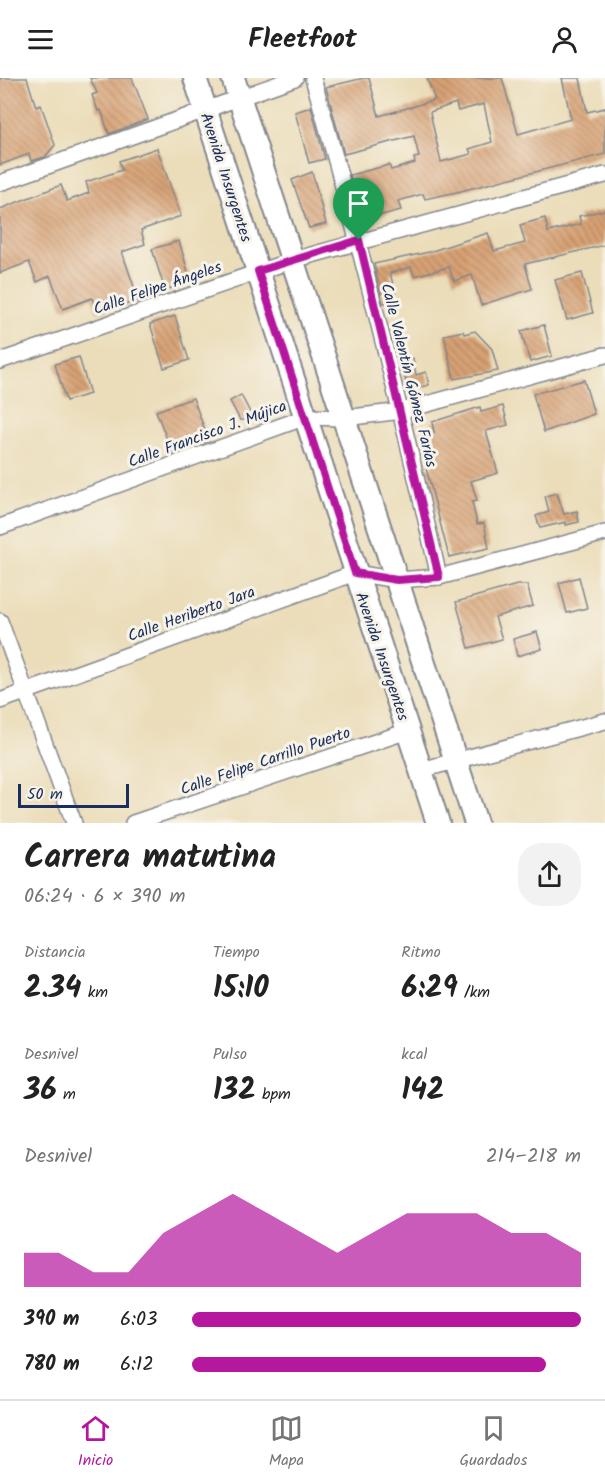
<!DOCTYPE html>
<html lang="es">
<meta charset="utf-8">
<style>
:root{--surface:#fff;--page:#f2f2f2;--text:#222;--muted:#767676;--line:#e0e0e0;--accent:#b5179e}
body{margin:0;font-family:Kalam,sans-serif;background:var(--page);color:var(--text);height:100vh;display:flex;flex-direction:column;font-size:22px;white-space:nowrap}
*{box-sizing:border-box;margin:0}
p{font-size:20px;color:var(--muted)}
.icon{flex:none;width:33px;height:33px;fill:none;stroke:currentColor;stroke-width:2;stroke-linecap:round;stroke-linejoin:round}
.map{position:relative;height:745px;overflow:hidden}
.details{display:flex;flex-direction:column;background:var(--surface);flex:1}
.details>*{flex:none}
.scale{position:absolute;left:18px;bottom:15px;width:111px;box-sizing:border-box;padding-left:6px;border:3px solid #1b2f5e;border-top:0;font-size:16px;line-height:21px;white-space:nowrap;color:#1b2f5e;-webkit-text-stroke:4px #f7f3e8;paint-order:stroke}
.pin{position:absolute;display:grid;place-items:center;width:51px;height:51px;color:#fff;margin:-62px -26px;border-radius:50% 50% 50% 0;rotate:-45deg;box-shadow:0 0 6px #0007}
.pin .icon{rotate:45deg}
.round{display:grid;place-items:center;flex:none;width:63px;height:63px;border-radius:24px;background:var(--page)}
.head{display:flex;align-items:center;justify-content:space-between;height:102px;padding:0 24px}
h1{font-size:33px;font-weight:600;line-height:45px}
.metrics{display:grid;grid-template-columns:repeat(3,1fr);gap:9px;height:102px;padding:6px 24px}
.metrics div{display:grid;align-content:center}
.metrics b{font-size:30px;font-weight:600}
.metrics small{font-size:16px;font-weight:400}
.metrics p{font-size:16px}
.chart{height:168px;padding:12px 24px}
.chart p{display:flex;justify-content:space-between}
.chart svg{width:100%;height:108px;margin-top:6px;fill:var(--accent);opacity:.7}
ul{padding:0 24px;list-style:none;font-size:20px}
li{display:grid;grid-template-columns:96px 72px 1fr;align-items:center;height:45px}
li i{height:15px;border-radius:8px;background:var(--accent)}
header{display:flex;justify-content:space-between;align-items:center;height:78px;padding:0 24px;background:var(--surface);font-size:27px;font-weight:600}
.dock{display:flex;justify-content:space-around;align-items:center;height:84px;border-top:2px solid var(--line);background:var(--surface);font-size:16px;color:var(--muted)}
.dock a{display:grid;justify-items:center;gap:3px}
.dock .active{color:var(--accent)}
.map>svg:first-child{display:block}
.building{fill:url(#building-back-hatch);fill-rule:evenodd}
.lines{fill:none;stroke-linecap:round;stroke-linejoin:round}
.minor-casing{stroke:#83868c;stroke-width:18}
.primary-casing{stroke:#83868c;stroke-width:26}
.minor{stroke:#fff;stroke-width:15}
.primary{stroke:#fff;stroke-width:22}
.route-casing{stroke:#fff;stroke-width:12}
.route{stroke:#b5179e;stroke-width:8}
.labels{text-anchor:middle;stroke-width:6;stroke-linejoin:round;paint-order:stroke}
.street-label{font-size:16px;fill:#1b2f5e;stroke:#f7f3e8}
</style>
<header><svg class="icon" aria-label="menu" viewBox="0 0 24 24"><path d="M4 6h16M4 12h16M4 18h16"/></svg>Fleetfoot<svg class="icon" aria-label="person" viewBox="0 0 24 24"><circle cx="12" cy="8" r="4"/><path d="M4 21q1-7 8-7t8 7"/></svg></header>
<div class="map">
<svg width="605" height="745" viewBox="0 0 605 745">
<defs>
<pattern id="building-back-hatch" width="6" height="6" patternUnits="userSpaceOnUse" patternTransform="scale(1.5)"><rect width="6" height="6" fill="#d8a173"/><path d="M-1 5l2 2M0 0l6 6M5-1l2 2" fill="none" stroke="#ae8462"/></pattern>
</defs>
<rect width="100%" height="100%" fill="#f7f3e8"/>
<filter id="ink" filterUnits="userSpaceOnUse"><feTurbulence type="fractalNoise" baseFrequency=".0167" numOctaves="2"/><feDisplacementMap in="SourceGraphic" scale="12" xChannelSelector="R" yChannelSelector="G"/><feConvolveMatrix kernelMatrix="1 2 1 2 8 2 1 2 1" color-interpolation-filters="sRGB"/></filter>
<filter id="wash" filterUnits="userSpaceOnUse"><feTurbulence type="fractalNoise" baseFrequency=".008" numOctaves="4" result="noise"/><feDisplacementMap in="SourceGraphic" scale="24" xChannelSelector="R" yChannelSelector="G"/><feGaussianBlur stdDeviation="1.35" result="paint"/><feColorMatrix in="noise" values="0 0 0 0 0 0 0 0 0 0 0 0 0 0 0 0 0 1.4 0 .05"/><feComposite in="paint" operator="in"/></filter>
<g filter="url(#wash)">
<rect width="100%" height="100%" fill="#ebddb9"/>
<g id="blocks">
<g class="building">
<path d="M0 0H27L36 29 41 27 55 67 45 79 31 83 29 76 0 87Z"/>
<path d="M90 0H132L148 41 109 56 101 32 98 33 92 17 97 15Z"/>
<path d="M364 0H369L379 38 435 22 427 0H502L518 56 571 41 562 0H580L587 34 605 30V76L457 114 425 121 423 116 398 123 401 132 362 142 350 97 389 87 391 92 415 85 414 80 419 79 414 58 344 76 326 9ZM456 25 458 33 484 26 492 64 469 71 471 76 441 84 430 34Z"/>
<path d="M311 29 325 81 309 85 295 34Z"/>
<path d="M157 70 181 138 141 152 145 166 122 174 139 223 97 234 92 220 63 231 50 198 37 204 29 184 0 195V131L61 107 67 123 89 115 86 104 122 92 119 83Z"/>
<path d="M312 94 326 146 309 150 292 102Z"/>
<path d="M605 132V167L525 186 532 211 481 227 472 197 454 203 449 189 414 198 411 189 390 195 397 221 383 225 374 186 429 174 488 155 494 173 525 165 520 147 545 140 548 154 581 146 579 138Z"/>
<path d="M179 163 191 204 165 212 152 171Z"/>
<path d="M582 195 593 235 567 242 555 202Z"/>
<path d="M175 238 189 282 164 290 150 246Z"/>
<path d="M544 247 552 278 530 284 521 253Z"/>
<path d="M463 253 464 256 475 253 492 271 498 293 454 301 444 257Z"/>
<path d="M79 279 90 316 66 323 55 286Z"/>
<path d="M413 280 416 297 426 294 429 307 408 313 401 282Z"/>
<path d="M584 302 594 336 544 354 533 316Z"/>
<path d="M241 317 254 342H240L230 323Z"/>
<path d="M193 320 209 363 173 377 156 333Z"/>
<path d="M503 328 508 347 486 353 498 395 471 403 477 423 472 424 477 446 484 445 489 470 449 479 426 390 433 389 425 357 434 355 432 344 480 329 481 334Z"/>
<path d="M557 415 564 436 577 433 579 444 566 447V444L540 450 536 438 549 434 545 418Z"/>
<path d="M579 499 587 530 567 535 559 505Z"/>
<path d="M517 507H527L533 528 495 539 502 561 469 570 456 524Z"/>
<path d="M537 554 542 571 517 578 513 561Z"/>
</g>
</g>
</g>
<g filter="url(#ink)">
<use href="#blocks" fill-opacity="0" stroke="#83868c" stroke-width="1.5"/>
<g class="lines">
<g class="minor-casing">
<g id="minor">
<path d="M313 0C360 165 401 331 439 499"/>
<path d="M0 105 295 0"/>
<path d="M0 283 293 182 605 97"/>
<path d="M0 449 306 339 344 340 402 333 605 277"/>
<path d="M0 543 74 745"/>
<path d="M0 623 355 495 397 502 439 499 605 455"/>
<path d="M421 692 605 643"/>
<path d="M133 745 408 653"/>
</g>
</g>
<g class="primary-casing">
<g id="primary">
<path d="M195 0 438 745"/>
<path d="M233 0 476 745"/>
</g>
</g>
<use href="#minor" class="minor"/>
<use href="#primary" class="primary"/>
</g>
</g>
<g class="lines" filter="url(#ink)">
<g class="route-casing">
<path id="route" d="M359 162 439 499 397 502 355 495 258 193Z"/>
</g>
<use href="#route" class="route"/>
</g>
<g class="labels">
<g class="street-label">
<text transform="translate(227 99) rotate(72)" y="6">Avenida Insurgentes</text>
<text transform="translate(157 209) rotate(-19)" y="6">Calle Felipe Ángeles</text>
<text transform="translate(410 297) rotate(76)" y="6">Calle Valentín Gómez Farías</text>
<text transform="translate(207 355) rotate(-20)" y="6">Calle Francisco J. Mújica</text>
<text transform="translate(191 535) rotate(-20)" y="6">Calle Heriberto Jara</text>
<text transform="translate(383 578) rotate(71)" y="6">Avenida Insurgentes</text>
<text transform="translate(265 682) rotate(-19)" y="6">Calle Felipe Carrillo Puerto</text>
</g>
</g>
</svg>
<div class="scale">50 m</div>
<div class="pin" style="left:359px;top:162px;background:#1e9e55"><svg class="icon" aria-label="arrive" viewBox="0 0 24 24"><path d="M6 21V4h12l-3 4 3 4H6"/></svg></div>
</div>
<section class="details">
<div class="head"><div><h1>Carrera matutina</h1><p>06:24 · 6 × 390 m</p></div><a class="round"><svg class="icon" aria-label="share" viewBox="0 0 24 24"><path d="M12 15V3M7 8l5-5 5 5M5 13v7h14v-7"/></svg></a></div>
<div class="metrics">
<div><p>Distancia</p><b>2.34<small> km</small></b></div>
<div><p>Tiempo</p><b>15:10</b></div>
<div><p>Ritmo</p><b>6:29<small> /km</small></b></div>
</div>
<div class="metrics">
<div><p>Desnivel</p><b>36<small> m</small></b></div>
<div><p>Pulso</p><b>132<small> bpm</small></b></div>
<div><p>kcal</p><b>142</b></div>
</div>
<div class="chart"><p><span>Desnivel</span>214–218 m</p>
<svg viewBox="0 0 160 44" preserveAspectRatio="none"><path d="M0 44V30L10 30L20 38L30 38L40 22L50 14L60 6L70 14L80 22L90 30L100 22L110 14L120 14L130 14L140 22L150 22L160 30V44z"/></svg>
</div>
<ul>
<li><b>390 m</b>6:03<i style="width:100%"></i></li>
<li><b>780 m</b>6:12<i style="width:91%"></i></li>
</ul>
</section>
<nav class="dock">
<a class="active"><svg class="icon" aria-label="home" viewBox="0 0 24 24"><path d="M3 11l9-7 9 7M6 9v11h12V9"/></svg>Inicio</a>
<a><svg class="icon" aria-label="map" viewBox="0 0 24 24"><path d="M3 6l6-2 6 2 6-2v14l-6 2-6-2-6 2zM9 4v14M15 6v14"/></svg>Mapa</a>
<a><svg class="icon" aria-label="saved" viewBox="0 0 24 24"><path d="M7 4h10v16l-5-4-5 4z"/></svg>Guardados</a>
</nav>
